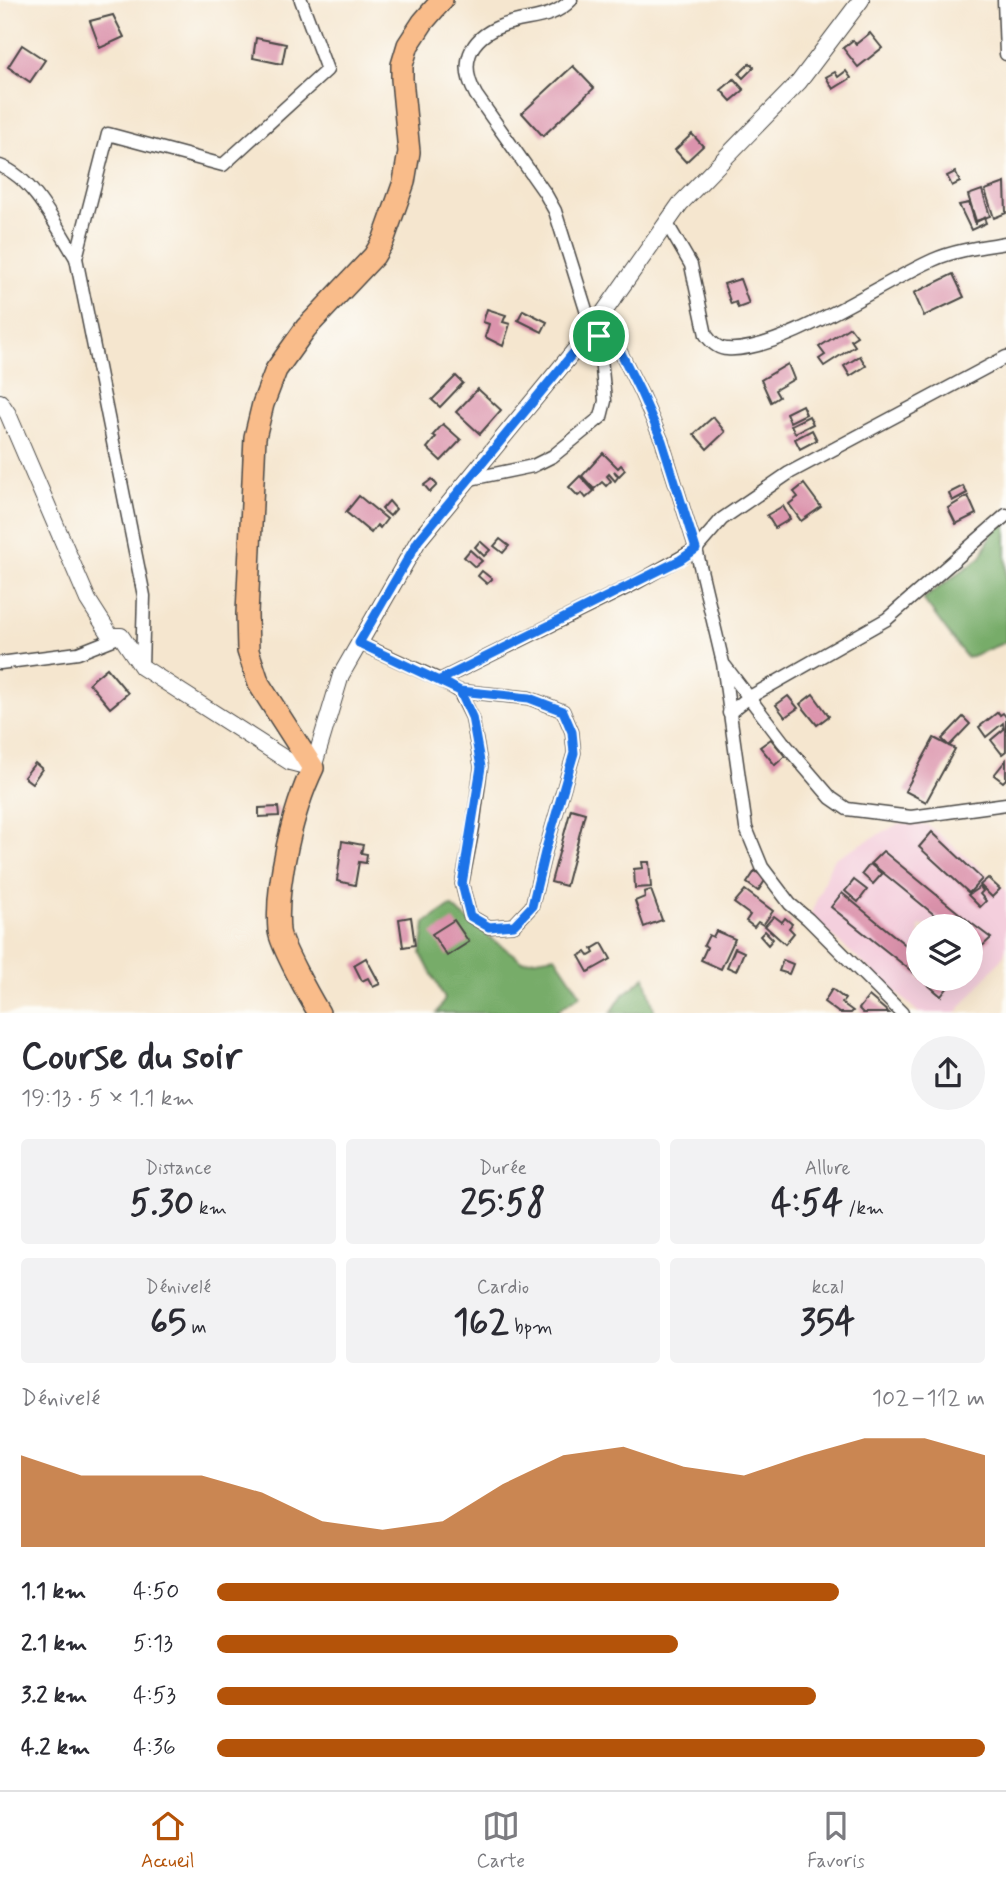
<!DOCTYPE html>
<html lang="fr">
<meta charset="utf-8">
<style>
:root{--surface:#fff;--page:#f2f2f3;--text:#2b2b33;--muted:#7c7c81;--line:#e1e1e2;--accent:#b45309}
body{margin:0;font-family:Mynerve,sans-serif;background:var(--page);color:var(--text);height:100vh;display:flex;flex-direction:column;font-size:26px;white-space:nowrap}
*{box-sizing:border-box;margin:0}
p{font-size:23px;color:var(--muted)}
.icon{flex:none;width:38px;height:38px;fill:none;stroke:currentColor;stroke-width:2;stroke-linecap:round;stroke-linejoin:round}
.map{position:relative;height:1013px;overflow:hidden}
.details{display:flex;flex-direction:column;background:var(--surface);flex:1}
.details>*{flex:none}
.tools{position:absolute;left:906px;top:914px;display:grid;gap:14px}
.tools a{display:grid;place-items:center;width:77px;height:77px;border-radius:50%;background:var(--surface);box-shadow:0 7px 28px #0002;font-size:35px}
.pin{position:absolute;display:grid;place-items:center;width:60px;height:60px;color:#fff;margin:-30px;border:4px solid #fff;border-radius:50%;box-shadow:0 2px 7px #0007}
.round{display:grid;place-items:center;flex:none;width:74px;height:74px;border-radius:37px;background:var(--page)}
.head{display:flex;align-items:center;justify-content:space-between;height:119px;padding:0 21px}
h1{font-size:38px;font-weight:700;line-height:52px}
.metrics{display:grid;grid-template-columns:repeat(3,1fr);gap:10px;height:119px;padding:7px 21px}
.metrics div{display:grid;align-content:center;border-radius:7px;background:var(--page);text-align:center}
.metrics b{font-size:35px;font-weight:700}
.metrics small{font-size:19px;font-weight:400}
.metrics p{font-size:19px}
.chart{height:196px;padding:14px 21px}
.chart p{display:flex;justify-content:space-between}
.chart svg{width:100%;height:126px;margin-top:7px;fill:var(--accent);opacity:.7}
ul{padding:0 21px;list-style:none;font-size:23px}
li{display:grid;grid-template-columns:112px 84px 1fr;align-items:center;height:52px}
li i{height:18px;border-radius:9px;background:var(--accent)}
.tabs{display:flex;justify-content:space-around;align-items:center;height:98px;border-top:2px solid var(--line);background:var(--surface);font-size:19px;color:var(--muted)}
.tabs a{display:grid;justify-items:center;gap:4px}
.tabs .on{color:var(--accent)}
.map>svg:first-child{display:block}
.built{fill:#f4cfdd;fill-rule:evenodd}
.forest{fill:#77ac69;stroke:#516c4a;stroke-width:2}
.building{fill:#db93ac}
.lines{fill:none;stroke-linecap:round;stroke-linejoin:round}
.minor-casing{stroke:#494744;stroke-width:15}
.tertiary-casing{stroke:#494744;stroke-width:18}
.trunk-casing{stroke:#494744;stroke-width:24}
.minor{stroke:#fff;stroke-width:12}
.tertiary{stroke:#fff;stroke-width:16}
.trunk{stroke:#f9bc8a;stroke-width:21}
.route-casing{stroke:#fff;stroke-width:14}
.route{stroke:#1a73e8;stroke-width:9}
</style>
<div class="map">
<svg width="1006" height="1013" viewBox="0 0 1006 1013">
<rect width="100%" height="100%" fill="#fdfcf7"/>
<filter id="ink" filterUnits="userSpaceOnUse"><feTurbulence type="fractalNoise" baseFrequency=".0143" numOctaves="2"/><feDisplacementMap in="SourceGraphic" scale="14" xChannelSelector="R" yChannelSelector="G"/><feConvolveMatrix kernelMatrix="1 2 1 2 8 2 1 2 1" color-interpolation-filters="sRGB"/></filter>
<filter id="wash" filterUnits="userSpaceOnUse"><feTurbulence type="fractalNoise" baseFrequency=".00686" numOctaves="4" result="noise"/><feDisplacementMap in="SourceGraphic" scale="28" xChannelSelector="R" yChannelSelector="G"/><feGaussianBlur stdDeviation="1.57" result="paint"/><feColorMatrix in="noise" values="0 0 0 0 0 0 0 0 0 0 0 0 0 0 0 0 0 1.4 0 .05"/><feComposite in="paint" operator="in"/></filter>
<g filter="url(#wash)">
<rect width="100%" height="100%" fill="#f5e6cf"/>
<path class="built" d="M900 823 928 825 1006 890V947L1003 957 956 1013H919L810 916 833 859ZM919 926H971V978H919Z"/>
<g class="forest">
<path d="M1006 516V642L967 658 923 599 981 557 999 518Z"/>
<path d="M451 906 493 940 523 961 555 956 581 995 558 1010 560 1013H437L445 999 421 954 425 923Z"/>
<path d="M645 977 655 1013H611L622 996Z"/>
</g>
<g id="blocks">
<g class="building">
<path d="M113 15 124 37 100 48 90 21Z"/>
<path d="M870 33 882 48 858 67 843 48 853 40 856 44Z"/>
<path d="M256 38 286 44 282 64 253 58Z"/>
<path d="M22 45 45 60 30 82 8 67Z"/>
<path d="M750 63 754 67 743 78 739 74Z"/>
<path d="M573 66 594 88 543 136 522 113Z"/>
<path d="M846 71 851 78 833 89 826 77 835 72 838 77Z"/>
<path d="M734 79 744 90 731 101 721 90Z"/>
<path d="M692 134 703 146 686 162 675 150Z"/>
<path d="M955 172 960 182 952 186 947 176Z"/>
<path d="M1005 183 1006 213 994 218 985 190Z"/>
<path d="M982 190 990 216 976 221 968 195Z"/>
<path d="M969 203 976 225V222L984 218 986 223 971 230 959 205Z"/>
<path d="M953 274 964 297 924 316 914 293Z"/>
<path d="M740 279 749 304 738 308 736 302 731 304 724 284Z"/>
<path d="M487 309 506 315 503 322 510 324 503 346 485 337 489 324 483 322Z"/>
<path d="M523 310 547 322 542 332 518 320Z"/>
<path d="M850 327 857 336 851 340 855 346 824 366 819 359 825 355 819 347Z"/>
<path d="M860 356 866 366 850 376 844 366Z"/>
<path d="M788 364 794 379 775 390 779 397 771 402 761 380Z"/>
<path d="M456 376 463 383 440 407 432 400Z"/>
<path d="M478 389 501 410 480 434 456 412Z"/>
<path d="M802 405 806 414 790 422 786 413Z"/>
<path d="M809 416 813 424 795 433 791 425Z"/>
<path d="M713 417 725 432 707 449 694 434Z"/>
<path d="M443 424 461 440 441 461 427 448 436 437 433 435Z"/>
<path d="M812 430 817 440 800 449 795 439Z"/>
<path d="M603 453 618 468 621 465 625 470 619 476 614 471 618 477 615 481 609 474 607 476 611 481 606 486 602 482 594 489 582 476Z"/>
<path d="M580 476 594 491 586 498 582 493 578 496 569 487Z"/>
<path d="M432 479 437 485 430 492 424 485Z"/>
<path d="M804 484 821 507 801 521 789 504 798 497 794 492Z"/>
<path d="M963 486 967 493 952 501 949 493Z"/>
<path d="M359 496 387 519 380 528 377 525 371 533 346 512Z"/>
<path d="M968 496 976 514 956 524 948 508Z"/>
<path d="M389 501 396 509 390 516 382 509Z"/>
<path d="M783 506 790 519 775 528 767 515Z"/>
<path d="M500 539 509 546 503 553 494 546Z"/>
<path d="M480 541 490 550 484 556 475 547Z"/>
<path d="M470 550 482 561 475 567 464 557Z"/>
<path d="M482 571 492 579 487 584 478 576Z"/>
<path d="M107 668 128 693 110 708 89 683Z"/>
<path d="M813 694 829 716 817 725 800 704Z"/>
<path d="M788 696 798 708 785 717 776 705Z"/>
<path d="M998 712 1000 715 1003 713 1006 717V751L1002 754 991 740 1004 729 1003 723 986 737 979 727Z"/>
<path d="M963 717 970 724 949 746 942 739Z"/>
<path d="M934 738 955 749 926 802 905 791Z"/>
<path d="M771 739 785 756 775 765 760 747Z"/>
<path d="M1006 760V779L1003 782 994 775Z"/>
<path d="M35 763 42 769 32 783 24 777Z"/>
<path d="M278 807 279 816 259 817V808Z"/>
<path d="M571 809 585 813 566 886 551 882Z"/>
<path d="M932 832 982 879 969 893 919 847Z"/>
<path d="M342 841 363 845 361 853 367 854 366 863 359 862 355 885 337 881Z"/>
<path d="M883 851 971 923 991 938 978 950 971 945V926H948L871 863Z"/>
<path d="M642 862H649L651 887 635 888 634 869 643 868Z"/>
<path d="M870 864 882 874 873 884 862 874Z"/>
<path d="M755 871 766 879 758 891 747 883Z"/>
<path d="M988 878 1000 889 992 897 980 885Z"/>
<path d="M854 880 867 890 858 902 845 891Z"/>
<path d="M980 887 983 891 980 894 986 901 980 907 968 895Z"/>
<path d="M651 890 662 920 644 927 635 901 645 897 644 892Z"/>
<path d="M745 890 773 911 763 925 758 922 754 927 746 921 750 915 734 903Z"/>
<path d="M842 893 919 956V977L831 907Z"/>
<path d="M774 916 782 922 785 918 792 924 789 928 794 933 785 944 765 926Z"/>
<path d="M411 917 415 945 403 947 399 919Z"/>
<path d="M454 920 469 942 447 956 432 934Z"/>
<path d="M716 931 735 939 721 969 701 960 707 947 704 945 709 935 713 937Z"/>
<path d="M765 931 773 939 768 945 760 936Z"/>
<path d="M602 943 611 959 588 972 579 956 586 952 589 956 594 953 592 949Z"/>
<path d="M735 948 744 952 736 971 727 967Z"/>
<path d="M366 958 380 984 373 987 368 978 362 981 354 965Z"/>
<path d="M783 960 793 964 789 974 779 971Z"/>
<path d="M920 978H947L952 982 941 996Z"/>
<path d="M832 989 845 999 842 1003 853 1011 851 1013H839L824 1002Z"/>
<path d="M869 996 889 1013H863L859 1009Z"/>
</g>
</g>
</g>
<g filter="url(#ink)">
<use href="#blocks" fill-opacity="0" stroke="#494744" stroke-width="2"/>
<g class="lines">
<g class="minor-casing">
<g id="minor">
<path d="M571 0C551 21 526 16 501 26 468 39 459 65 476 95L545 193 555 211 592 329 620 351 641 393 662 441 696 549"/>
<path d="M1004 0 1006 54"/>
<path d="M0 166C34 178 57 228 76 258"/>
<path d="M666 222 691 265 706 335C711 342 718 349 727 349 780 353 881 283 933 260 955 250 982 247 1006 243"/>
<path d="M470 479 533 466 553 456 601 417 605 401 599 336"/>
<path d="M696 549 722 519 789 473 1006 357"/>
<path d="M359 643 440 680 636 583 696 549 723 663 746 828 762 867 790 904 808 919 902 1013"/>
<path d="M0 663 78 653 121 636"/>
<path d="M725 666 783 742 831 798 847 809 911 817 1006 804"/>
<path d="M142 667 144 596 76 258 108 134 223 165 327 70 301 0"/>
<path d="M440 680 459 691 529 698 563 711 572 732 574 753 545 852 532 906 514 925 489 927 470 916 462 884 473 827 481 767 472 717 459 691"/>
<path d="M729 713 748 698 887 619 1006 515"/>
</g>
</g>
<g class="tertiary-casing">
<path id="tertiary" d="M0 402 8 414 88 600 111 636H121L142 667 290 762 313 768 341 675 418 541 592 329 680 204 799 82 861 0"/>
</g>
<g class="trunk-casing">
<path id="trunk" d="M319 1013C310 998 281 946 279 931 275 885 293 809 313 768L259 684 248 651 247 614 255 437 263 404 276 370 306 328 374 256 383 241 404 182 409 152 402 79V65L408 45 423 22 442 0"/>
</g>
<use href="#minor" class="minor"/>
<use href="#tertiary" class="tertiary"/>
<use href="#trunk" class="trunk"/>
</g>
</g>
<g class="lines" filter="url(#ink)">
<g class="route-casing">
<path id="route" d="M599 336 593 329 418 541 359 643 460 691 529 698 563 711 572 732 574 753 545 852 532 906 514 925 489 927 470 916 462 884 481 767 472 717 460 691 440 680 680 560 696 549 662 441 641 393 620 351 610 342 599 336"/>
</g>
<use href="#route" class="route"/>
</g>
</svg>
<div class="tools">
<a><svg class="icon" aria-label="layers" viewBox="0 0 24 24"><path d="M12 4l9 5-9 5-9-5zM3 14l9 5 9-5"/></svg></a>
</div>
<div class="pin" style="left:599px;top:336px;background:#1e9e55"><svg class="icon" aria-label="arrive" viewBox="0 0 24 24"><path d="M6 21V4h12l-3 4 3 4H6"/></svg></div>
</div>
<section class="details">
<div class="head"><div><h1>Course du soir</h1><p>19:13 · 5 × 1.1 km</p></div><a class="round"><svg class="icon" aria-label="share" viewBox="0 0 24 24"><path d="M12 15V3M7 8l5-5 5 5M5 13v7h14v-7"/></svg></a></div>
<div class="metrics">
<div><p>Distance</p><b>5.30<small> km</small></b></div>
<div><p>Durée</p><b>25:58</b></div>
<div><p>Allure</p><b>4:54<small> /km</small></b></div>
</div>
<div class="metrics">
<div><p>Dénivelé</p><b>65<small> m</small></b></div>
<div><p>Cardio</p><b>162<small> bpm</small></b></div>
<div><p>kcal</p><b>354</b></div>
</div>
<div class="chart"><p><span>Dénivelé</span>102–112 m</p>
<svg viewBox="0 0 160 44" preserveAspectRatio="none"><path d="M0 44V12L10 19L20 19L30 19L40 25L50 35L60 38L70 35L80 22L90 12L100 9L110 16L120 19L130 12L140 6L150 6L160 12V44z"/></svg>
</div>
<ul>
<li><b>1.1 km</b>4:50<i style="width:81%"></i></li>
<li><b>2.1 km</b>5:13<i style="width:60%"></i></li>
<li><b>3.2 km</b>4:53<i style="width:78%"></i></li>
<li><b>4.2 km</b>4:36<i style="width:100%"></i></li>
</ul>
</section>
<nav class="tabs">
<a class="on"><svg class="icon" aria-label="home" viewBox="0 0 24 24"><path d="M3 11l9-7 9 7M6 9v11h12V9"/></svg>Accueil</a>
<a><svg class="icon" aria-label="map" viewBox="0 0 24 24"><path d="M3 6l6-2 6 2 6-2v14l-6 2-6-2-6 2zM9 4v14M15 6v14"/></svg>Carte</a>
<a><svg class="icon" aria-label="saved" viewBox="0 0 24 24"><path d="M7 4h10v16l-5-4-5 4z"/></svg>Favoris</a>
</nav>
